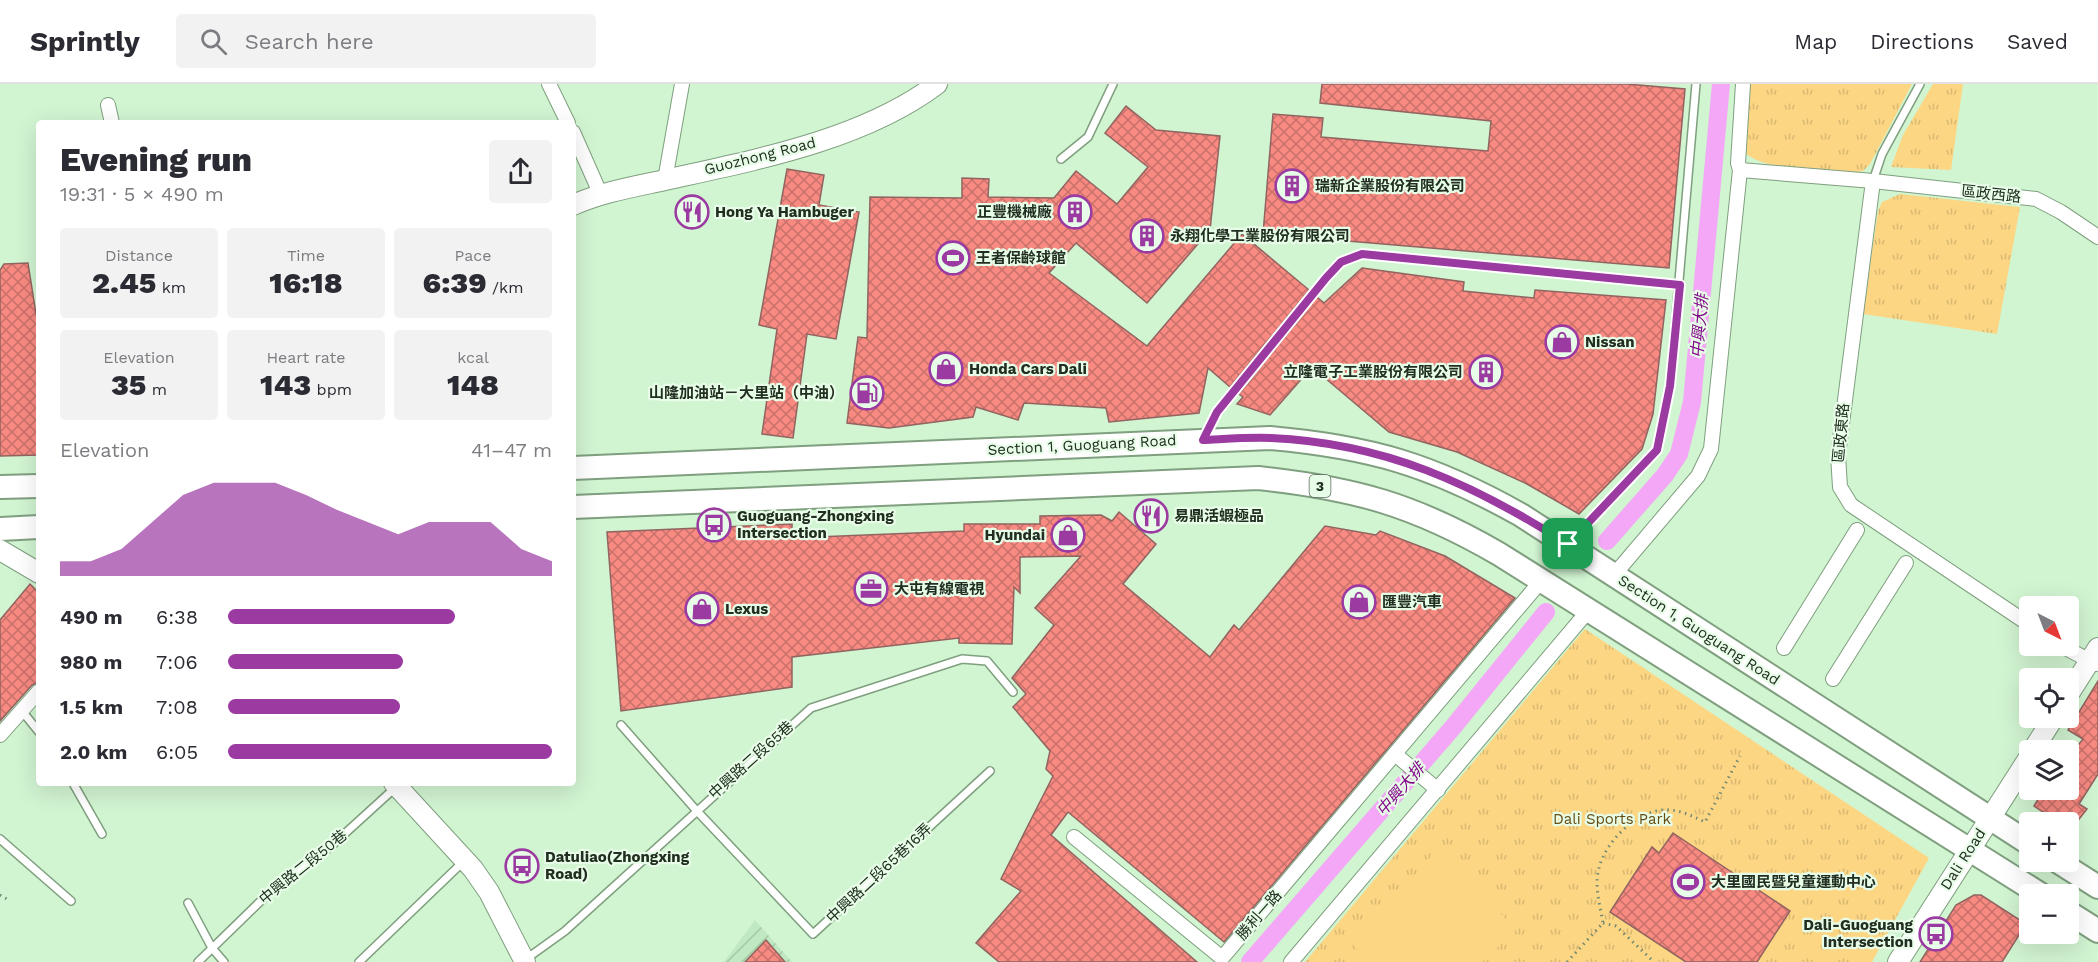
<!DOCTYPE html>
<meta charset="utf-8">
<style>
:root{--surface:#fff;--page:#f2f2f3;--text:#2b2b33;--muted:#7c7c81;--line:#e1e1e2;--accent:#9b3aa1}
body{margin:0;font-family:"Work Sans","Noto Sans TC",sans-serif;background:var(--page);color:var(--text);height:100vh;display:flex;flex-direction:column;font-size:22px;white-space:nowrap}
*{box-sizing:border-box;margin:0}
p{font-size:20px;color:var(--muted)}
.icon{flex:none;width:33px;height:33px;fill:none;stroke:currentColor;stroke-width:2;stroke-linecap:round;stroke-linejoin:round}
.map{position:relative;flex:1;overflow:hidden}
.details{position:absolute;left:36px;top:36px;width:540px;height:666px;display:flex;flex-direction:column;background:var(--surface);border-radius:6px;box-shadow:0 6px 24px #0002}
.details>*{flex:none}
.needle{width:39px;rotate:138deg}
.fabs{position:absolute;left:2019px;top:512px;display:grid;gap:12px}
.fabs a{display:grid;place-items:center;width:60px;height:60px;border-radius:6px;background:var(--surface);box-shadow:0 6px 24px #0002;font-size:30px}
.pin{position:absolute;display:grid;place-items:center;width:51px;height:51px;color:#fff;margin:-26px;border-radius:12px;box-shadow:0 3px 9px #0006}
.round{display:grid;place-items:center;flex:none;width:63px;height:63px;border-radius:6px;background:var(--page)}
.overview{display:flex;align-items:center;justify-content:space-between;height:102px;padding:0 24px}
h1{font-size:33px;font-weight:800;line-height:45px}
.metrics{display:grid;grid-template-columns:repeat(3,1fr);gap:9px;height:102px;padding:6px 24px}
.metrics div{display:grid;align-content:center;border-radius:6px;background:var(--page);text-align:center}
.metrics b{font-size:30px;font-weight:800}
.metrics small{font-size:16px;font-weight:400}
.metrics p{font-size:16px}
.chart{height:168px;padding:12px 24px}
.chart p{display:flex;justify-content:space-between}
.chart svg{width:100%;height:108px;margin-top:6px;fill:var(--accent);opacity:.7}
ul{padding:0 24px;list-style:none;font-size:20px}
li{display:grid;grid-template-columns:96px 72px 1fr;align-items:center;height:45px}
li i{height:15px;border-radius:8px;background:var(--accent)}
header{display:flex;align-items:center;gap:36px;box-sizing:border-box;height:84px;padding:0 30px;background:var(--surface);border-bottom:2px solid var(--line)}
header strong{font-size:28px}
nav{display:flex;gap:33px;margin-inline-start:auto;font-size:21px}
.search{width:420px;height:54px;background:var(--page);display:flex;align-items:center;gap:15px;box-sizing:border-box;padding:0 21px;border-radius:6px;color:var(--muted);font-size:22px}
.map>svg:first-child{display:block}
.industrial{fill:url(#industrial-furrows)}
.grass{fill:url(#grass-tufts)}
.pitch{fill:#fdd684}
.lines{fill:none;stroke-linecap:round;stroke-linejoin:round}
.canal{stroke:#f3a7f6;stroke-width:18}
.building{fill:url(#building-cross-hatch);stroke:#916460;stroke-width:1.5}
.lane-casing{stroke:#7f9f7f;stroke-width:10}
.street-casing{stroke:#7f9f7f;stroke-width:16}
.secondary-casing{stroke:#7f9f7f;stroke-width:22}
.primary-casing{stroke:#7f9f7f;stroke-width:26}
.path{stroke:#728972;stroke-width:3;stroke-dasharray:1.5 4.5;stroke-linecap:butt}
.lane{stroke:#fff;stroke-width:7}
.street{stroke:#fff;stroke-width:14}
.secondary{stroke:#fff;stroke-width:20}
.primary{stroke:#fff;stroke-width:22}
.route-casing{stroke:#fff;stroke-width:12}
.route{stroke:#9b3aa1;stroke-width:8}
.labels{text-anchor:middle;stroke-width:4.5;stroke-linejoin:round;paint-order:stroke}
.shield{fill:#e8fde8;stroke:#5d6c5d;stroke-width:1.5}
.shield-label{font-size:14px;font-weight:bold;fill:#212e21}
.street-label{font-size:15px;fill:#212e21;stroke:#e8fde8}
.poi-label{font-size:15px;font-weight:bold;fill:#212e21;stroke:#e8fde8;text-anchor:start}
.park-label{font-size:15px;fill:#654d13;stroke:#e8fde8}
.water-label{font-size:16px;font-style:italic;fill:#83078a;stroke:#e8fde8}
</style>
<header>
<strong>Sprintly</strong>
<div class="search"><svg class="icon" aria-label="search" viewBox="0 0 24 24"><circle cx="10" cy="10" r="6"/><path d="M15 15l6 6"/></svg>Search here</div>
<nav><a>Map</a><a>Directions</a><a>Saved</a></nav>
</header>
<div class="map">
<svg width="2098" height="878" viewBox="0 0 2098 878">
<defs>
<pattern id="industrial-furrows" width="10" height="10" patternUnits="userSpaceOnUse" patternTransform="scale(1.5)"><rect width="10" height="10" fill="#c0e9c1"/><path d="M-1 1l2-2M0 10L10 0M9 11l2-2" fill="none" stroke="#a5c8a6"/></pattern>
<pattern id="grass-tufts" width="24" height="20" patternUnits="userSpaceOnUse" patternTransform="scale(1.5)"><rect width="24" height="20" fill="#fdd684"/><path d="M3 7l-1-3M5 7V3M7 7l1-3M15 17l-1-3M17 17v-4M19 17l1-3" fill="none" stroke="#d9b872"/></pattern>
<pattern id="building-cross-hatch" width="8" height="8" patternUnits="userSpaceOnUse" patternTransform="scale(1.5)"><rect width="8" height="8" fill="#f88a82"/><path d="M0 0l8 8M0 8l8-8" fill="none" stroke="#c8716a"/></pattern>
</defs>
<rect width="100%" height="100%" fill="#d1f4d1"/>
<path class="industrial" d="M755 836 792 878H724Z"/>
<g class="grass">
<path d="M1750 0H1912L1870 80 1863 87 1857 88C1825 86 1770 89 1745 69Z"/>
<path d="M1933 0H1963L1951 86 1891 83 1903 51Z"/>
<path d="M1900 110 2020 123 1997 250 1863 230 1878 127 1882 118Z"/>
<path d="M1585 545 1929 774 1872 878H1305Z"/>
</g>
<path class="pitch" d="M1439 764 1516 846 1482 878H1370L1352 860Z"/>
<g class="lines">
<g class="canal">
<path d="M1607 457 1665 391 1679 370 1692 318 1721 0"/>
<path d="M1250 878 1454 642 1546 528"/>
</g>
</g>
<g class="building">
<path d="M1322 0H1627L1685 5 1669 184 1263 150 1273 30 1323 34 1321 53 1488 67 1491 37 1320 19Z"/>
<path d="M1126 22 1156 46 1220 52 1210 146 1147 219 1076 159 1049 189 1147 262 1242 150 1309 206 1230 303 1208 284 1199 329 1109 338 1106 324 1024 319 1018 336 976 323 973 333 889 344 847 339 858 253 867 254 870 113 962 114V94L989 95 988 113 1054 114 1076 87 1117 120 1148 83 1105 49Z"/>
<path d="M787 85 824 91 819 121 859 128 836 255 807 250 793 354 762 350 777 245 759 241Z"/>
<path d="M28 179 39 249V371L0 372V186L4 180Z"/>
<path d="M1362 184 1464 198 1463 207 1534 214 1535 206 1666 216 1653 330 1642 365 1579 430 1527 400 1457 368 1389 348 1312 283 1270 331 1237 320 1243 313 1239 310 1317 213 1324 219Z"/>
<path d="M1119 428 1156 460 1123 500 1210 573 1234 541 1239 546 1325 442 1376 451 1380 447 1445 472 1515 514 1224 858 1068 728 1051 751 1197 878H999L976 859 1021 807 1001 795 1053 692 1046 685 1050 667 1013 623 1026 610 1012 594 1054 541 1035 524 1081 472 1020 473V509L1014 503 1012 560 959 559V554L792 573V603L621 627 607 448 792 440V454L964 447V440H1040V432L1101 431 1112 437Z"/>
<path d="M30 500 39 509V598L32 601 0 637V536Z"/>
<path d="M2098 597V690L2079 720 2087 725 2076 739 2064 731 2058 738 2034 722 2044 705H2068V674L2083 655 2068 646Z"/>
<path d="M1673 749 1790 827 1757 878H1686L1610 828 1652 763 1659 769Z"/>
<path d="M1974 811H1981L2026 840 2002 878H1920L1956 821Z"/>
<path d="M766 856 785 878H745Z"/>
</g>
<g class="lines">
<g class="lane-casing">
<g id="lane">
<path d="M1061 75 1088 53 1113 0"/>
<path d="M1873 97 1882 70 1920 0"/>
<path d="M1204 353 1217 328 1326 194 1341 178 1362 170 1680 201"/>
<path d="M1569 459 1657 366 1670 301 1696 0"/>
<path d="M22 627 39 648"/>
<path d="M621 641 696 726 813 850 990 687"/>
<path d="M73 699 102 750"/>
<path d="M0 755 71 817"/>
<path d="M188 819 212 864 224 878"/>
<path d="M526 875 565 847 811 624 962 575 987 577 1013 608"/>
<path d="M198 878 273 805 329 764 396 703"/>
<path d="M359 878 463 778"/>
</g>
</g>
<g class="street-casing">
<g id="street">
<path d="M549 0 568 39"/>
<path d="M108 21 112 39"/>
<path d="M573 48 600 109"/>
<path d="M1740 86 1873 97 2036 115 2061 128 2098 153"/>
<path d="M665 96 682 0"/>
<path d="M1873 97 1838 371 1840 403 1851 421 2030 541"/>
<path d="M1614 491 1698 392 1711 365 1740 86 1738 79 1743 0"/>
<path d="M2060 561 2096 580"/>
<path d="M1784 564 1857 446"/>
<path d="M1833 595 1906 479"/>
<path d="M0 651 39 607"/>
<path d="M1396 671 1438 706"/>
<path d="M1074 753 1222 874 1541 497"/>
<path d="M1291 878 1588 527"/>
</g>
</g>
<g class="secondary-casing">
<g id="secondary">
<path d="M573 121C603 108 633 103 665 96 755 76 863 56 937 0"/>
<path d="M0 466 39 489"/>
<path d="M2068 611 2098 564"/>
<path d="M2033 666 2054 633"/>
<path d="M394 699 473 785 489 808 525 878"/>
<path d="M1898 878 2030 672"/>
</g>
</g>
<g class="primary-casing">
<g id="primary">
<path d="M573 384 1270 354C1371 363 1432 381 1521 431L2030 760"/>
<path d="M0 403 39 402"/>
<path d="M573 423 1258 394C1354 404 1415 421 1499 470L2040 810"/>
<path d="M0 445 39 443"/>
<path d="M2057 777 2098 803"/>
<path d="M2068 828 2098 847"/>
</g>
</g>
<g class="path">
<path d="M0 811 7 815"/>
<path d="M1603 839 1616 842 1654 878"/>
<path d="M1567 878 1603 839C1600 821 1594 802 1599 784 1606 756 1640 723 1670 726 1683 727 1694 733 1705 738L1740 672"/>
</g>
<use href="#lane" class="lane"/>
<use href="#street" class="street"/>
<use href="#secondary" class="secondary"/>
<use href="#primary" class="primary"/>
</g>
<g class="lines">
<g class="route-casing">
<path id="route" d="M1362 170 1680 201 1670 302 1657 366 1568 460C1473 400 1385 359 1271 354 1249 353 1225 355 1203 356L1217 328 1326 194 1341 178Z"/>
</g>
<use href="#route" class="route"/>
</g>
<defs>
<g id="building-ring" transform="scale(1.725)"><circle r="9.5" fill="#e8fde8" stroke="#9b3aa1" stroke-width="1.5"/><path d="M-4-6H4V6H1V3H-1V6H-4ZM-2.5-4.3h1.7v1.8h-1.7ZM.8-4.3h1.7v1.8H.8ZM-2.5-1h1.7V.8h-1.7ZM.8-1h1.7V.8H.8Z" fill="#9b3aa1"/></g>
<g id="restaurant-ring" transform="scale(1.725)"><circle r="9.5" fill="#e8fde8" stroke="#9b3aa1" stroke-width="1.5"/><path d="M-5-6h1v4h1v-4h1v4h1v-4h1v5L-1.5 .5V6h-2V.5L-5-1ZM5-6V6H3V1.5H1.5Q1.5-4 5-6Z" fill="#9b3aa1"/></g>
<g id="stadium-ring" transform="scale(1.725)"><circle r="9.5" fill="#e8fde8" stroke="#9b3aa1" stroke-width="1.5"/><path d="M0-5a6.5 5 0 1 0 0 10a6.5 5 0 1 0 0-10ZM-3.5-1.8h7v3.6h-7Z" fill="#9b3aa1"/></g>
<g id="shop-ring" transform="scale(1.725)"><circle r="9.5" fill="#e8fde8" stroke="#9b3aa1" stroke-width="1.5"/><path d="M-5-2.5h2.3a2.7 3.5 0 0 1 5.4 0H5L5.5 6h-11ZM-1.5-2.5h3a1.5 2.3 0 0 0-3 0Z" fill="#9b3aa1"/></g>
<g id="fuel-ring" transform="scale(1.725)"><circle r="9.5" fill="#e8fde8" stroke="#9b3aa1" stroke-width="1.5"/><path d="M-5.5-6h7V0h2V4h1.3V-2.5L3-4.5l.8-.8L6-3V5H2.5V1h-1V6h-7ZM-4.2-4.7v3.2H.2V-4.7Z" fill="#9b3aa1"/></g>
<g id="bus-ring" transform="scale(1.725)"><circle r="9.5" fill="#e8fde8" stroke="#9b3aa1" stroke-width="1.5"/><path d="M-5-6H5V4H4V6H2V4H-2V6H-4V4H-5ZM-3.5-4V0h7V-4ZM-3.5 1.2v1.5H-2V1.2ZM2 1.2v1.5H3.5V1.2Z" fill="#9b3aa1"/></g>
<g id="office-ring" transform="scale(1.725)"><circle r="9.5" fill="#e8fde8" stroke="#9b3aa1" stroke-width="1.5"/><path d="M-6-3h4V-5.5h4V-3h4V5H-6ZM-1-4.5V-3h2v-1.5ZM-6 0V1H6V0Z" fill="#9b3aa1"/></g>
</defs>
<g fill-rule="evenodd">
<use href="#building-ring" x="1292" y="102"/>
<use href="#restaurant-ring" x="692" y="128"/>
<use href="#building-ring" x="1075" y="128"/>
<use href="#building-ring" x="1147" y="152"/>
<use href="#stadium-ring" x="953" y="174"/>
<use href="#shop-ring" x="1562" y="258"/>
<use href="#shop-ring" x="946" y="285"/>
<use href="#building-ring" x="1486" y="288"/>
<use href="#fuel-ring" x="867" y="309"/>
<use href="#restaurant-ring" x="1151" y="432"/>
<use href="#bus-ring" x="714" y="441"/>
<use href="#shop-ring" x="1068" y="451"/>
<use href="#office-ring" x="871" y="505"/>
<use href="#shop-ring" x="1359" y="518"/>
<use href="#shop-ring" x="702" y="525"/>
<use href="#bus-ring" x="522" y="782"/>
<use href="#stadium-ring" x="1688" y="798"/>
<use href="#bus-ring" x="1936" y="850"/>
</g>
<g class="labels">
<rect class="shield" x="1309.5" y="391" width="21" height="22" rx="4.5"/>
<g class="shield-label">
<text x="1320" y="407">3</text>
</g>
<g class="street-label">
<text transform="translate(760 72) rotate(-14)" y="5">Guozhong Road</text>
<text transform="translate(1991 110) rotate(6)" y="5">區政西路</text>
<text transform="translate(1841 349) rotate(-85)" y="5">區政東路</text>
<text transform="translate(1082 361) rotate(-3)" y="5">Section 1, Guoguang Road</text>
<text transform="translate(1699 546) rotate(33)" y="5">Section 1, Guoguang Road</text>
<text transform="translate(751 676) rotate(-42)" y="5">中興路二段65巷</text>
<text transform="translate(1963 775) rotate(-57)" y="5">Dali Road</text>
<text transform="translate(303 783) rotate(-39)" y="5">中興路二段50巷</text>
<text transform="translate(879 789) rotate(-43)" y="5">中興路二段65巷16弄</text>
<text transform="translate(1259 831) rotate(-49)" y="5">勝利一路</text>
</g>
<g class="poi-label">
<text x="1315" y="107">瑞新企業股份有限公司</text>
<text x="715" y="133">Hong Ya Hambuger</text>
<text x="1052" y="133" text-anchor="end">正豐機械廠</text>
<text x="1170" y="157">永翔化學工業股份有限公司</text>
<text x="976" y="179">王者保齡球館</text>
<text x="1585" y="263">Nissan</text>
<text x="969" y="290">Honda Cars Dali</text>
<text x="1463" y="293" text-anchor="end">立隆電子工業股份有限公司</text>
<text x="844" y="314" text-anchor="end">山隆加油站－大里站（中油）</text>
<text x="737" y="437">Guoguang-Zhongxing<tspan x="737" dy="17">Intersection</tspan></text>
<text x="1174" y="437">易鼎活蝦極品</text>
<text x="1045" y="456" text-anchor="end">Hyundai</text>
<text x="894" y="510">大屯有線電視</text>
<text x="1382" y="523">匯豐汽車</text>
<text x="725" y="530">Lexus</text>
<text x="545" y="778">Datuliao(Zhongxing<tspan x="545" dy="17">Road)</tspan></text>
<text x="1711" y="803">大里國民暨兒童運動中心</text>
<text x="1913" y="846" text-anchor="end">Dali-Guoguang<tspan x="1913" dy="17">Intersection</tspan></text>
</g>
<g class="park-label">
<text x="1612" y="740">Dali Sports Park</text>
</g>
<g class="water-label">
<text transform="translate(1699 242) rotate(-85)" y="6">中興大排</text>
<text transform="translate(1400 705) rotate(-49)" y="6">中興大排</text>
</g>
</g>
</svg>
<div class="fabs">
<a><svg class="needle" viewBox="-14 -14 28 28"><path d="M0-13l5 13h-10z" fill="#e53935"/><path d="M0 13l5-13h-10z" fill="#7c7c81"/></svg></a>
<a><svg class="icon" aria-label="locate" viewBox="0 0 24 24"><circle cx="12" cy="12" r="6"/><path d="M12 2v4M12 18v4M2 12h4M18 12h4"/></svg></a>
<a><svg class="icon" aria-label="layers" viewBox="0 0 24 24"><path d="M12 4l9 5-9 5-9-5zM3 14l9 5 9-5"/></svg></a>
<a>+</a>
<a>−</a>
</div>
<div class="pin" style="left:1568px;top:460px;background:#1e9e55"><svg class="icon" aria-label="arrive" viewBox="0 0 24 24"><path d="M6 21V4h12l-3 4 3 4H6"/></svg></div>
<section class="details">
<div class="overview"><div><h1>Evening run</h1><p>19:31 · 5 × 490 m</p></div><a class="round"><svg class="icon" aria-label="share" viewBox="0 0 24 24"><path d="M12 15V3M7 8l5-5 5 5M5 13v7h14v-7"/></svg></a></div>
<div class="metrics">
<div><p>Distance</p><b>2.45<small> km</small></b></div>
<div><p>Time</p><b>16:18</b></div>
<div><p>Pace</p><b>6:39<small> /km</small></b></div>
</div>
<div class="metrics">
<div><p>Elevation</p><b>35<small> m</small></b></div>
<div><p>Heart rate</p><b>143<small> bpm</small></b></div>
<div><p>kcal</p><b>148</b></div>
</div>
<div class="chart"><p><span>Elevation</span>41–47 m</p>
<svg viewBox="0 0 160 44" preserveAspectRatio="none"><path d="M0 44V38L10 38L20 33L30 22L40 11L50 6L60 6L70 6L80 11L90 17L100 22L110 27L120 22L130 22L140 22L150 33L160 38V44z"/></svg>
</div>
<ul>
<li><b>490 m</b>6:38<i style="width:70%"></i></li>
<li><b>980 m</b>7:06<i style="width:54%"></i></li>
<li><b>1.5 km</b>7:08<i style="width:53%"></i></li>
<li><b>2.0 km</b>6:05<i style="width:100%"></i></li>
</ul>
</section>
</div>
